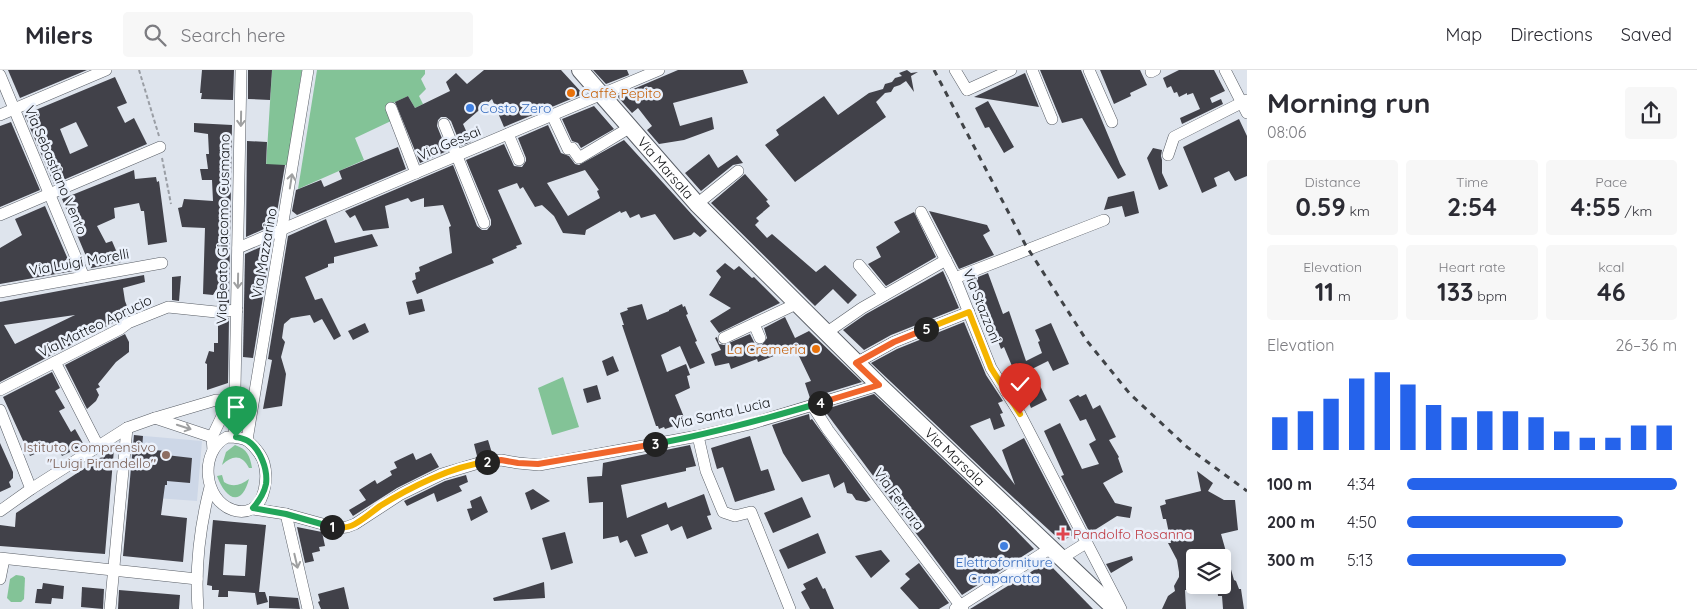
<!DOCTYPE html>
<meta charset="utf-8">
<style>
:root{--surface:#fff;--page:#f7f7f7;--text:#2b2b33;--muted:#7c7c81;--line:#e1e1e2;--accent:#2563eb}
body{margin:0;font-family:Quicksand,sans-serif;background:var(--page);color:var(--text);height:100vh;display:flex;flex-direction:column;font-size:19px;white-space:nowrap}
*{box-sizing:border-box;margin:0}
p{font-size:16px;color:var(--muted)}
.icon{flex:none;width:28px;height:28px;fill:none;stroke:currentColor;stroke-width:2;stroke-linecap:round;stroke-linejoin:round}
.map{position:relative;flex:1;overflow:hidden}
.side{display:flex;flex-direction:column;background:var(--surface);width:450px}
.side>*{flex:none}
.controls{position:absolute;left:1186px;top:479px;display:grid;gap:10px}
.controls a{display:grid;place-items:center;width:45px;height:45px;border-radius:5px;background:var(--surface);box-shadow:0 2px 12px #0003;font-size:25px}
.pin{position:absolute;display:grid;place-items:center;width:42px;height:42px;color:#fff;margin:-51px -21px;border-radius:50% 50% 50% 0;rotate:-45deg;box-shadow:0 0 5px #0007}
.pin .icon{rotate:45deg}
.km{position:absolute;width:25px;height:25px;margin:-12px;border-radius:50%;background:#222;color:#fff;font-size:14px;line-height:25px;text-align:center}
.round{display:grid;place-items:center;flex:none;width:52px;height:52px;border-radius:5px;background:var(--page)}
.head{display:flex;align-items:center;justify-content:space-between;height:85px;padding:0 20px}
h1{font-size:28px;font-weight:700;line-height:38px}
.figures{display:grid;grid-template-columns:repeat(3,1fr);gap:8px;height:85px;padding:5px 20px}
.figures div{display:grid;align-content:center;border-radius:5px;background:var(--page);text-align:center}
.figures b{font-size:25px;font-weight:700}
.figures small{font-size:14px;font-weight:400}
.figures p{font-size:14px}
.chart{height:140px;padding:10px 20px}
.chart p{display:flex;justify-content:space-between}
.chart svg{width:100%;height:90px;margin-top:5px;stroke:var(--accent);stroke-width:6}
ul{padding:0 20px;list-style:none;font-size:16px}
li{display:grid;grid-template-columns:80px 60px 1fr;align-items:center;height:38px}
li i{height:12px;border-radius:6px;background:var(--accent)}
header{display:flex;align-items:center;gap:30px;box-sizing:border-box;height:70px;padding:0 25px;background:var(--surface);border-bottom:1px solid var(--line)}
header strong{font-size:24px}
nav{display:flex;gap:28px;margin-inline-start:auto;font-size:18px}
.search{width:350px;height:45px;background:var(--page);display:flex;align-items:center;gap:12px;box-sizing:border-box;padding:0 18px;border-radius:5px;color:var(--muted);font-size:19px}
main{display:flex;flex:1;min-height:0}
.map>svg:first-child{display:block}
.built{fill:#cdd7e7}
.grass{fill:#83c397}
.building{fill:#414149;fill-rule:evenodd}
.lines{fill:none;stroke-linecap:round;stroke-linejoin:round}
.street-casing{stroke:#595e66;stroke-width:12}
.secondary-casing{stroke:#595e66;stroke-width:18}
.path{stroke:#9a9ea5;stroke-width:2;stroke-dasharray:4 2.5;stroke-linecap:butt}
.street{stroke:#fff;stroke-width:11}
.secondary{stroke:#fff;stroke-width:16}
.rail{stroke:#404347;stroke-width:3;stroke-dasharray:6 6;stroke-linecap:butt}
.oneway{stroke:#9fa0a1}
.split-1-casing{stroke:#fff;stroke-width:10}
.split-2-casing{stroke:#fff;stroke-width:10}
.split-3-casing{stroke:#fff;stroke-width:10}
.split-4-casing{stroke:#fff;stroke-width:10}
.split-5-casing{stroke:#fff;stroke-width:10}
.split-6-casing{stroke:#fff;stroke-width:10}
.split-1{stroke:#22a559;stroke-width:6}
.split-2{stroke:#f5b400;stroke-width:6}
.split-3{stroke:#f0652b;stroke-width:6}
.split-4{stroke:#22a559;stroke-width:6}
.split-5{stroke:#f0652b;stroke-width:6}
.split-6{stroke:#f5b400;stroke-width:6}
.food-dot{fill:#e8710a;stroke:#ebf1fb;stroke-width:2}
.shop-dot{fill:#3f7fe0;stroke:#ebf1fb;stroke-width:2}
.education-dot{fill:#8d6e63;stroke:#ebf1fb;stroke-width:2}
.health-dot{fill:#e0444e;stroke:#ebf1fb;stroke-width:2}
.labels{text-anchor:middle;stroke-width:5;stroke-linejoin:round;paint-order:stroke}
.food-label{font-size:14px;fill:#c56008;stroke:#ebf1fb;text-anchor:start}
.shop-label{font-size:14px;fill:#366cbe;stroke:#ebf1fb;text-anchor:start}
.street-label{font-size:14px;fill:#0f1114;stroke:#ebf1fb}
.education-label{font-size:14px;fill:#785e54;stroke:#ebf1fb;text-anchor:end}
.health-label{font-size:14px;fill:#be3a42;stroke:#ebf1fb;text-anchor:start}
</style>
<header>
<strong>Milers</strong>
<div class="search"><svg class="icon" aria-label="search" viewBox="0 0 24 24"><circle cx="10" cy="10" r="6"/><path d="M15 15l6 6"/></svg>Search here</div>
<nav><a>Map</a><a>Directions</a><a>Saved</a></nav>
</header>
<main>
<div class="map">
<svg width="1247" height="539" viewBox="0 0 1247 539">
<rect width="100%" height="100%" fill="#dee4ed"/>
<path class="built" d="M133 365 202 371 197 431 128 426Z"/>
<g class="grass">
<path d="M272 0H302L287 95H272L266 97Z"/>
<path d="M317 0H425V4L421 9 426 19 419 26 423 34 415 38 408 26 385 37 391 51 355 68 364 90 298 119Z"/>
<path d="M563 307 579 357 552 365 538 318Z"/>
<path d="M235 375C247 379 250 386 252 398H249C242 384 232 385 222 395L226 382Z"/>
<path d="M222 405 224 412C233 418 241 415 249 409 241 439 225 428 217 406Z"/>
<path d="M16 505 23 506 25 508 24 529 21 532H11L7 528 10 509Z"/>
</g>
<g class="building">
<path d="M8 0H87L20 28Z"/>
<path d="M202 0H234L233 30 201 29 202 23H200Z"/>
<path d="M248 0H272L270 30 248 29Z"/>
<path d="M484 0H561L583 24 504 57 492 29 463 54 471 72 461 76 451 51 446 47H441L438 50 437 56 447 81 420 93 395 32 408 26 415 38 450 21 446 12 456 3 467 14Z"/>
<path d="M593 0H627L629 5 606 14Z"/>
<path d="M678 0H743L748 13 673 33 680 56 712 47 714 59 684 70 659 74 647 60 652 56 638 38 632 43 617 26Z"/>
<path d="M907 0 911 3 918 2 911 6 914 22 906 11 900 15 894 17 891 22 885 23 876 32 886 47 795 112 765 75 779 65 776 60 824 26 838 45 869 23 883 19 885 14 892 12 895 8 902 6 899 3Z"/>
<path d="M1040 0H1081L1120 94 1126 105 1118 109 1082 48 1062 53Z"/>
<path d="M1100 0H1140L1147 15 1130 23 1131 26 1114 34Z"/>
<path d="M1179 0H1214L1225 21 1210 28 1212 33 1221 29 1223 34 1182 54 1180 48 1200 39 1193 23 1187 25V23L1179 27 1177 22 1174 23 1171 16 1167 18 1163 8Z"/>
<path d="M1025 3 1039 37 974 27Z"/>
<path d="M115 7 127 33 117 37 125 53 134 48 147 74 54 114 25 46 26 44ZM76 52 88 76 70 84 60 59Z"/>
<path d="M988 31 1014 77 1004 83 989 57 985 58 975 38Z"/>
<path d="M594 36 614 59 581 78 578 73 572 71 562 49Z"/>
<path d="M1239 49 1247 66V106L1235 111 1229 101 1214 108 1217 116 1202 123 1183 77Z"/>
<path d="M11 52 40 120 0 137V56Z"/>
<path d="M194 53 232 55 229 233 219 234 218 217 213 225 203 224 205 158 182 157 178 138 182 137 184 129 213 131 212 110H202L200 99H208L206 84H209L208 64 194 62Z"/>
<path d="M548 55 561 83 569 86 575 94 579 95 624 70 707 161 700 167 694 162 691 165 674 170 655 144 641 148 639 144 630 148 626 141 621 143 620 141 586 160 585 165 563 163 554 146 542 135 535 137 523 117 520 119 517 113 498 120 522 174 516 176 517 178 492 189 494 193 417 224 412 211 416 209 415 203 420 201 419 197 452 183 449 157 451 156 443 135 424 137V128L411 132 408 128 385 136 389 158 363 161 355 145 350 148 345 141 453 95 477 156 482 160H487L491 155V150L466 90 504 74 514 96 522 97 526 91V88L518 68ZM585 100 599 120 597 121 600 128 568 146 547 113Z"/>
<path d="M247 71 267 72 266 94 285 95 275 154 246 167Z"/>
<path d="M398 77 406 99 297 145 292 141 296 120 321 110 324 117 342 109 339 101Z"/>
<path d="M1153 78 1162 80 1161 86 1162 90V103L1168 116 1159 120 1147 88Z"/>
<path d="M709 84 718 98 737 85 743 93 733 95 701 121 685 103Z"/>
<path d="M134 100 135 109 156 107 157 112 159 111 167 172 148 175 144 141H141L139 133 114 138 115 148 97 156 106 173 112 171 121 192 91 198 62 129Z"/>
<path d="M745 104 768 130 766 131 770 136 756 148 759 151 755 155 767 168 772 164 816 202 825 195 857 225 848 234 833 219 815 236 711 133Z"/>
<path d="M1134 121 1139 143 1125 147 1122 136 1104 140 1108 127Z"/>
<path d="M45 136 73 201 0 214V178L22 165 15 149Z"/>
<path d="M929 141 987 155 990 161 983 165 994 185 959 199Z"/>
<path d="M914 142 936 187 886 216 868 194 881 187 876 177 900 162 894 152Z"/>
<path d="M326 149 335 173 372 164 378 176 334 187V193L328 194V197L305 207 315 230 322 228 341 266 334 270 322 249 314 253 310 245 291 248 284 254 282 268 285 272 281 287 286 304 282 336 263 339 272 290 268 289 288 166Z"/>
<path d="M272 172 253 288 243 287 245 184Z"/>
<path d="M725 193 734 200 739 196 752 208 754 207 780 233 719 263 710 251 731 238 709 225 721 207 716 201Z"/>
<path d="M943 201 959 238 891 265 864 280 843 260 866 244Z"/>
<path d="M988 203 1003 244 1009 241 1026 291 1042 283 1038 272 1040 271 1035 260 1051 253 1069 294 1053 301 1048 291 1032 299 1047 330 1031 338 1027 328 1024 330 1015 309 1017 308 1004 277 1001 279 989 248 987 249 983 237 981 238 974 218 976 217 973 209Z"/>
<path d="M144 205 145 212 123 218 125 231 130 244 0 312V232ZM75 245 15 274 4 255Z"/>
<path d="M181 206 179 231 172 230V207Z"/>
<path d="M422 229 425 241 409 245 406 232Z"/>
<path d="M642 234 647 250 669 241V240L682 234 683 237 685 236 688 244 686 245 697 271 695 272 705 293 690 299 680 276 661 285 667 302 686 294 690 305 687 306 690 318 675 325 686 352 665 359 664 357 659 359 658 356H656L622 255H624L620 243 628 240 627 238Z"/>
<path d="M785 247 795 268 809 261 862 312 810 328 805 313 811 311 799 286 796 282 794 283 792 279 758 292 757 289 731 299 729 293 715 296 711 284 721 280 715 268 717 267 719 274 724 275 750 264 755 274 762 275 767 268 764 258Z"/>
<path d="M229 248 228 313 207 320V294L205 293 209 281 214 282V273H218V249Z"/>
<path d="M964 252 986 305 1003 331 998 333 1003 343 1000 344 1005 356 994 360 990 348 970 356 1015 415 1002 380 1024 368 1074 465 1061 471 991 407 871 293 897 279Z"/>
<path d="M365 253 369 262 353 270 348 261Z"/>
<path d="M125 264 129 272V282L116 292 98 314 100 317 96 319 99 325 96 331 87 339 65 295Z"/>
<path d="M613 286 619 301 607 306 602 291Z"/>
<path d="M52 302 60 318 55 321 65 338 59 341 71 362 75 359 84 375 62 386 56 375 30 386 3 327Z"/>
<path d="M597 315 601 329 587 333 583 319Z"/>
<path d="M874 324 995 439 1034 479 962 525 827 344 826 339Z"/>
<path d="M1086 324 1093 339 1100 335 1116 367 1109 370 1119 387 1118 388 1123 402 1103 413 1115 433 1132 437 1130 448 1117 446 1090 463 1061 406 1064 405 1044 361 1060 353 1082 399 1099 394 1089 374 1096 370 1086 349 1080 351 1069 330 1078 325 1080 327Z"/>
<path d="M809 344 810 350 812 349 871 430 866 432 856 430 852 424 847 423 844 412 834 418 829 404 802 412 783 383 772 355Z"/>
<path d="M134 365 143 366 142 379 166 381V385L192 388 190 413 167 411V415H165L161 445 187 448 183 492 123 486Z"/>
<path d="M750 366 761 401 768 399 775 420 735 432 723 397 717 399 711 378Z"/>
<path d="M488 370 492 383 477 386 474 374Z"/>
<path d="M0 373 13 402V408L9 412 11 417 0 422Z"/>
<path d="M690 375 696 396 686 398V401L621 415 627 448 666 432 668 438 704 424 711 445 707 446 712 459 687 469 682 456 671 461 668 454 641 465 648 483 635 487 627 470 620 473 618 466 603 469V432L589 433 587 407 602 406 603 393Z"/>
<path d="M114 379 105 484 0 476V455L15 457 16 443Z"/>
<path d="M413 383 416 390 431 383 439 397 397 418 353 446 349 440 366 430 359 420 375 410 377 414 392 405 390 401 397 398 394 392Z"/>
<path d="M1197 401 1213 413 1208 421 1224 430H1235L1238 460 1221 464 1234 510 1236 511 1239 519H1241L1244 539H1223L1222 526H1218L1217 515H1222V488H1195V506L1188 507V520H1185L1186 539H1162L1168 526 1175 521 1174 516 1179 507V502L1177 490 1168 473H1171L1166 449H1163L1160 436 1166 434 1165 430 1201 421Z"/>
<path d="M466 405 468 412 459 416 462 421 437 432 434 423 407 436 404 431 445 411Z"/>
<path d="M533 419 550 431 531 440 525 423Z"/>
<path d="M481 426 488 442 471 451 467 439 472 438 470 431Z"/>
<path d="M802 427 811 447 773 463 764 443Z"/>
<path d="M213 450 266 455 259 522H265L268 532 257 535 255 523 228 521V527H218L219 520H212V516L207 515ZM225 474 247 475 245 506 223 505Z"/>
<path d="M297 457 322 462 325 476 319 477 320 481 312 483 314 491 305 493Z"/>
<path d="M565 462 573 493 551 500 542 468Z"/>
<path d="M818 463 826 483 788 499 779 480Z"/>
<path d="M881 480 890 491 871 508 855 486Z"/>
<path d="M1132 486 1133 490 1111 503 1106 494Z"/>
<path d="M1047 492 1093 539H970Z"/>
<path d="M919 493 949 533 939 539H919L900 518 910 509 905 504Z"/>
<path d="M817 507 823 519 825 518 834 539H810L801 522 806 519 803 514Z"/>
<path d="M544 512 545 528 494 531 493 528Z"/>
<path d="M43 513 64 516 63 529 52 528 51 534 35 533 37 519H42Z"/>
<path d="M82 517 104 519 103 539 81 537Z"/>
<path d="M344 517 349 539H321L318 532 320 531 318 524Z"/>
<path d="M119 520 180 525 179 539H118Z"/>
<path d="M269 526 298 528 300 539 269 538Z"/>
</g>
<g class="lines">
<g class="street-casing">
<g id="street">
<path d="M955 0 967 20 1011 0"/>
<path d="M1032 0 1052 49"/>
<path d="M1089 0 1112 52"/>
<path d="M1151 0V2L1155 0"/>
<path d="M1225 0 1247 43"/>
<path d="M0 5 84 207"/>
<path d="M391 38 416 103"/>
<path d="M0 45 106 0"/>
<path d="M552 45 568 79 572 78 579 88 629 58"/>
<path d="M444 54 484 153"/>
<path d="M508 64 519 90"/>
<path d="M1168 85 1174 67 1247 30"/>
<path d="M697 134 738 101"/>
<path d="M921 142 955 208 991 298 1020 344 1121 539"/>
<path d="M0 145 160 77"/>
<path d="M238 178 659 0"/>
<path d="M859 195 884 225"/>
<path d="M955 208 1104 150"/>
<path d="M0 222 162 193"/>
<path d="M754 254 760 268"/>
<path d="M826 263 862 238 946 190"/>
<path d="M724 268 796 234"/>
<path d="M55 292 98 376"/>
<path d="M856 293 894 272 969 242"/>
<path d="M0 320 120 259 128 253 168 237 216 242 237 240"/>
<path d="M229 335 236 367"/>
<path d="M812 335 828 360 963 539"/>
<path d="M0 340 31 419"/>
<path d="M155 348 212 367"/>
<path d="M698 366 706 401 723 442 735 446 751 442 790 539"/>
<path d="M227 367C234 367 243 367 249 372 255 377 262 386 264 393 268 407 265 432 252 439 246 442 239 442 233 440 203 430 199 381 227 367Z"/>
<path d="M247 370 308 0"/>
<path d="M213 380 212 367 235 319 241 0"/>
<path d="M253 439 286 444 337 458 347 457 355 454 401 424 442 404 482 392 501 390 518 393 539 395 698 366 750 354 879 315"/>
<path d="M0 441 31 419 127 358 155 348 216 330 229 335"/>
<path d="M286 444 308 539"/>
<path d="M0 488 197 509"/>
<path d="M1062 488 1086 473"/>
<path d="M0 509 4 489"/>
<path d="M110 539 127 358"/>
<path d="M198 539C195 499 200 456 210 417"/>
<path d="M955 539 1051 478"/>
</g>
</g>
<g class="secondary-casing">
<g id="secondary">
<path id="s1" d="M580 0 697 134 879 315 1115 539"/>
</g>
</g>
<g class="path">
<path d="M139 0 159 66"/>
<path d="M162 88 171 134"/>
</g>
<use href="#street" class="street"/>
<use href="#secondary" class="secondary"/>
<path class="rail" d="M934 0 1025 174 1087 271 1130 324 1187 377 1247 421"/>
</g>
<defs><path id="oneway-shaft" d="M-6 0H5M1.5-3L5.5 0L1.5 3" fill="none" stroke-width="1.6" stroke-linecap="round" stroke-linejoin="round" transform="scale(1.25)"/></defs>
<g class="oneway">
<use href="#oneway-shaft" transform="translate(241 49) rotate(91)"/>
<use href="#oneway-shaft" transform="translate(291 111) rotate(-81)"/>
<use href="#oneway-shaft" transform="translate(238 211) rotate(91)"/>
<use href="#oneway-shaft" transform="translate(184 357) rotate(18)"/>
<use href="#oneway-shaft" transform="translate(296 491) rotate(77)"/>
</g>
<g class="lines">
<g class="split-1-casing">
<path id="split-1" d="M236 367C240 368 245 369 248 371 260 379 268 399 266 414 264 424 259 431 253 438L286 444 332 457"/>
</g>
<g class="split-2-casing">
<path id="split-2" d="M332 457C339 458 348 458 355 454 364 449 372 442 380 436 409 418 452 396 487 392"/>
</g>
<g class="split-3-casing">
<path id="split-3" d="M487 392 501 390 518 393 538 394 655 374"/>
</g>
<g class="split-4-casing">
<path id="split-4" d="M655 374C711 364 765 349 820 333"/>
</g>
<g class="split-5-casing">
<path id="split-5" d="M820 333 879 315 856 293 894 272 926 259"/>
</g>
<g class="split-6-casing">
<path id="split-6" d="M926 259 969 242 991 298 1020 344"/>
</g>
<use href="#split-1" class="split-1"/>
<use href="#split-2" class="split-2"/>
<use href="#split-3" class="split-3"/>
<use href="#split-4" class="split-4"/>
<use href="#split-5" class="split-5"/>
<use href="#split-6" class="split-6"/>
</g>
<g class="food-dot">
<circle cx="571" cy="23" r="5"/>
<circle cx="816" cy="279" r="5"/>
</g>
<g class="shop-dot">
<circle cx="470" cy="38" r="5"/>
<circle cx="1004" cy="476" r="5"/>
</g>
<circle class="education-dot" cx="166" cy="385" r="5"/>
<path class="health-dot" d="M1060.5 456.5h5v5h5v5h-5v5h-5v-5h-5v-5h5z"/>
<g class="labels">
<g class="food-label">
<text x="581" y="28">Caffè Pepito</text>
<text x="806" y="284" text-anchor="end">La Cremeria</text>
</g>
<g class="shop-label">
<text x="480" y="43">Costo Zero</text>
<text x="1004" y="497" text-anchor="middle">Elettroforniture<tspan x="1004" dy="16">Craparotta</tspan></text>
</g>
<g class="street-label">
<text transform="translate(449 73) rotate(-23)" y="5">Via Gessai</text>
<text dy="5" stroke="none"><textPath href="#s1" startOffset="130">Via Marsala</textPath></text>
<text transform="translate(56 100) rotate(67)" y="5">Via Sebastiano Vento</text>
<text transform="translate(223 159) rotate(-89)" y="5">Via Beato Giacomo Cusmano</text>
<text transform="translate(264 183) rotate(-80)" y="5">Via Mazzarino</text>
<text transform="translate(79 192) rotate(-10)" y="5">Via Luigi Morelli</text>
<text transform="translate(982 236) rotate(68)" y="5">Via Stazzoni</text>
<text transform="translate(95 256) rotate(-26)" y="5">Via Matteo Aprucio</text>
<text transform="translate(721 343) rotate(-13)" y="5">Via Santa Lucia</text>
<text dy="5" stroke="none"><textPath href="#s1" startOffset="539">Via Marsala</textPath></text>
<text transform="translate(899 429) rotate(53)" y="5">Via Ferrara</text>
</g>
<g class="education-label">
<text x="156" y="382">Istituto Comprensivo<tspan x="156" dy="16">"Luigi Pirandello"</tspan></text>
</g>
<g class="health-label">
<text x="1073" y="469">Pandolfo Rosanna</text>
</g>
</g>
</svg>
<div class="controls">
<a><svg class="icon" aria-label="layers" viewBox="0 0 24 24"><path d="M12 4l9 5-9 5-9-5zM3 14l9 5 9-5"/></svg></a>
</div>
<div class="pin" style="left:236px;top:367px;background:#1e9e55"><svg class="icon" aria-label="arrive" viewBox="0 0 24 24"><path d="M6 21V4h12l-3 4 3 4H6"/></svg></div>
<div class="pin" style="left:1020px;top:344px;background:#d93025"><svg class="icon" aria-label="check" viewBox="0 0 24 24"><path d="M5 12l5 5 9-10"/></svg></div>
<b class="km" style="left:332px;top:457px">1</b>
<b class="km" style="left:487px;top:392px">2</b>
<b class="km" style="left:655px;top:374px">3</b>
<b class="km" style="left:820px;top:333px">4</b>
<b class="km" style="left:926px;top:259px">5</b>
</div>
<section class="side">
<div class="head"><div><h1>Morning run</h1><p>08:06</p></div><a class="round"><svg class="icon" aria-label="share" viewBox="0 0 24 24"><path d="M12 15V3M7 8l5-5 5 5M5 13v7h14v-7"/></svg></a></div>
<div class="figures">
<div><p>Distance</p><b>0.59<small> km</small></b></div>
<div><p>Time</p><b>2:54</b></div>
<div><p>Pace</p><b>4:55<small> /km</small></b></div>
</div>
<div class="figures">
<div><p>Elevation</p><b>11<small> m</small></b></div>
<div><p>Heart rate</p><b>133<small> bpm</small></b></div>
<div><p>kcal</p><b>46</b></div>
</div>
<div class="chart"><p><span>Elevation</span>26–36 m</p>
<svg viewBox="0 0 160 44" preserveAspectRatio="none"><path d="M5 44V28M15 44V25M25 44V19M35 44V9M45 44V6M55 44V12M65 44V22M75 44V28M85 44V25M95 44V25M105 44V28M115 44V35M125 44V38M135 44V38M145 44V32M155 44V32"/></svg>
</div>
<ul>
<li><b>100 m</b>4:34<i style="width:100%"></i></li>
<li><b>200 m</b>4:50<i style="width:80%"></i></li>
<li><b>300 m</b>5:13<i style="width:59%"></i></li>
</ul>
</section>
</main>
